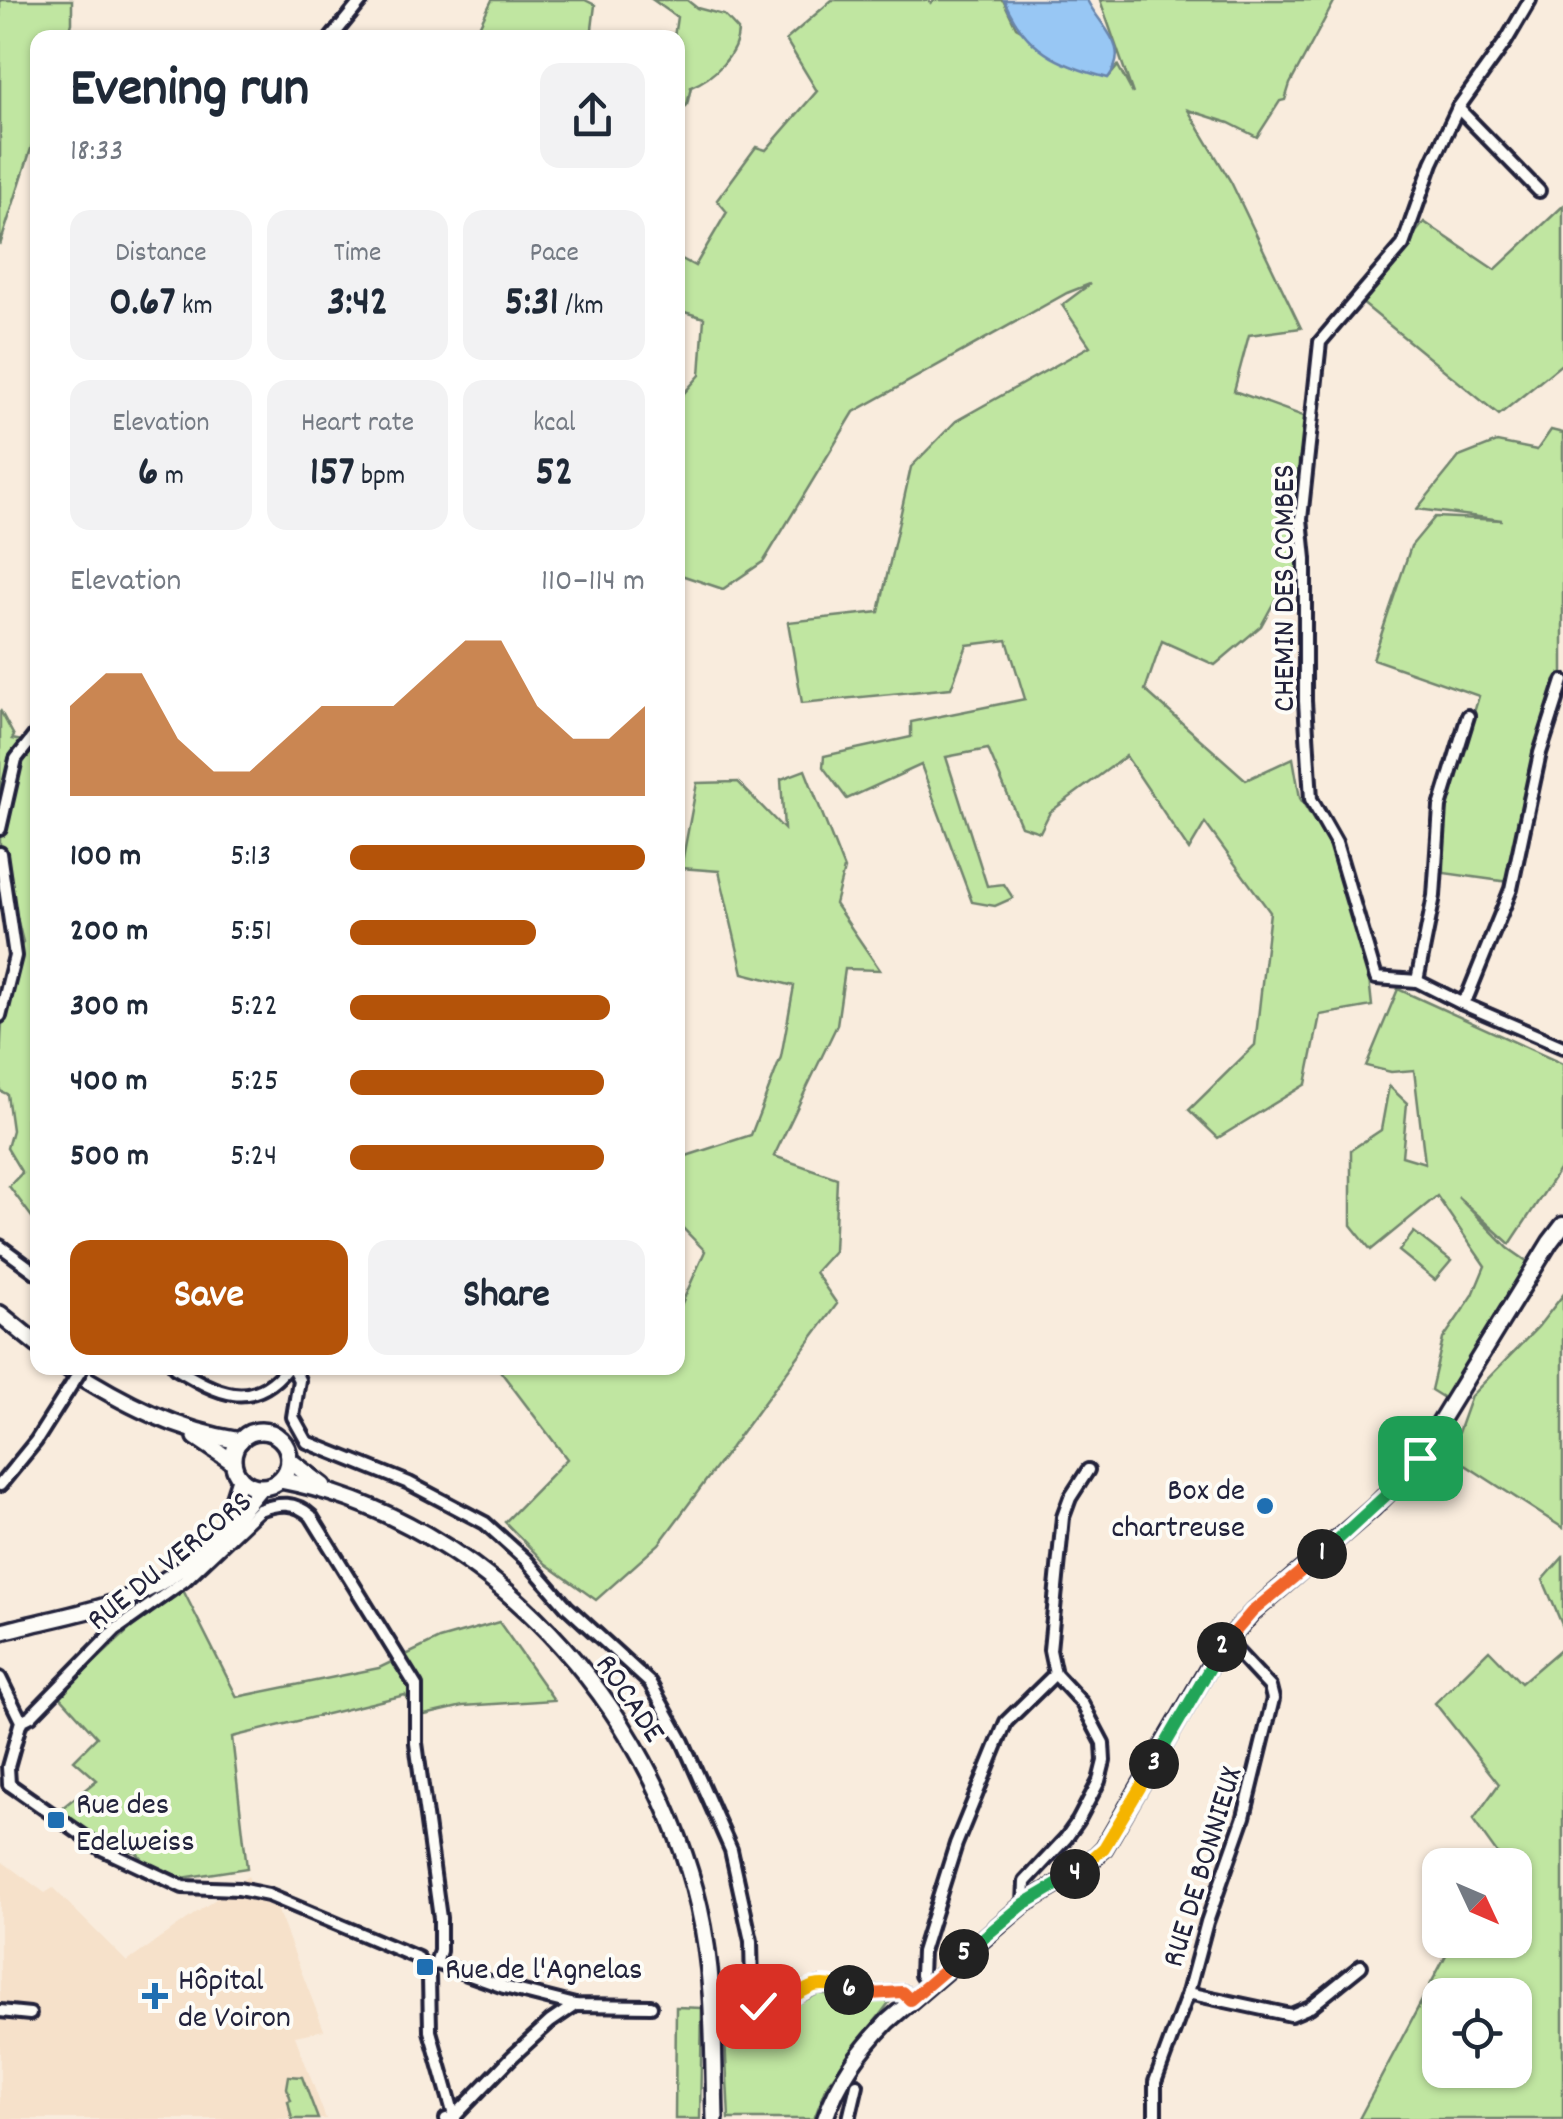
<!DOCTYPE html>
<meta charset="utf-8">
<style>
:root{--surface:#fff;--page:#f2f2f3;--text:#1f2937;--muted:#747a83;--accent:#b45309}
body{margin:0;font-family:Dekko,sans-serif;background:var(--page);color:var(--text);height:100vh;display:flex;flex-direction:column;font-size:38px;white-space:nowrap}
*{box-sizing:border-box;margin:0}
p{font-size:32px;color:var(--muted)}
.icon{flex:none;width:55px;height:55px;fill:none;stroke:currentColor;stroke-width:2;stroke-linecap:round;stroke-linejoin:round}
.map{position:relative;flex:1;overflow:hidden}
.drawer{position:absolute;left:30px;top:30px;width:655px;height:1345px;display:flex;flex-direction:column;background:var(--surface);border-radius:20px;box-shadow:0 2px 8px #0004}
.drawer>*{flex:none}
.needle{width:65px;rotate:134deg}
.fabs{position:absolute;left:1422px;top:1848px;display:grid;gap:20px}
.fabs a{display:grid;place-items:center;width:110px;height:110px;border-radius:20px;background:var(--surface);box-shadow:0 2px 8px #0004;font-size:50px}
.pin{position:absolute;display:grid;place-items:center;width:85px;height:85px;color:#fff;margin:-42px;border-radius:20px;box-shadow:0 5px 15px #0006}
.km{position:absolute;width:50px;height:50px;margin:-25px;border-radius:50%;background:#222;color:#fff;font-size:28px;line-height:50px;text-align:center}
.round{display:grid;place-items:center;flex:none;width:105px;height:105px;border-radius:20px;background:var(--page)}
.overview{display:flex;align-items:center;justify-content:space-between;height:170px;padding:0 40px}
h1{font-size:55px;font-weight:700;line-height:75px}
.figures{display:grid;grid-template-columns:repeat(3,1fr);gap:15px;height:170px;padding:10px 40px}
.figures div{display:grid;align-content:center;border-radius:20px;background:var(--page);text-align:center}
.figures b{font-size:42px;font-weight:700}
.figures small{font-size:28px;font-weight:400}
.figures p{font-size:28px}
.chart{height:280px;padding:20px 40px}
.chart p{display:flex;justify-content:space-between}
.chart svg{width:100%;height:180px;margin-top:10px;fill:var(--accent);opacity:.7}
.primary-button{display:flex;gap:20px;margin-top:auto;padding:20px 40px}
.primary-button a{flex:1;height:115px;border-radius:20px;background:var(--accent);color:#fff;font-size:40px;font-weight:700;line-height:115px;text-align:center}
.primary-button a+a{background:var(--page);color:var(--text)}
ul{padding:0 40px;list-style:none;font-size:32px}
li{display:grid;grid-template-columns:160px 120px 1fr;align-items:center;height:75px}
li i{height:25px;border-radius:12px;background:var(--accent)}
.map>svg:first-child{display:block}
.built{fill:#f6e1ca}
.green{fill:#c0e6a1;stroke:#71846e;stroke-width:2.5;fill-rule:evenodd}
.water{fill:#98c7f4;stroke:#6985aa;stroke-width:2.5}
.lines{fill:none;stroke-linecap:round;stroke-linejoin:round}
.street-casing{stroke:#22223b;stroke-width:18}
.secondary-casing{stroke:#22223b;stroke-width:21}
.primary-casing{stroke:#22223b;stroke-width:22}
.street{stroke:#fdfcf7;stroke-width:10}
.secondary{stroke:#fdfcf7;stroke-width:14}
.primary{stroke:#fdfcf7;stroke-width:15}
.street-bridge-casing{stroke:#22223b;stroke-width:18;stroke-linecap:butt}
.street-bridge{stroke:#fdfcf7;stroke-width:10}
.split-1-casing{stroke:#fff;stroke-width:20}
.split-2-casing{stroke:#fff;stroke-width:20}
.split-3-casing{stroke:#fff;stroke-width:20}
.split-4-casing{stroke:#fff;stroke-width:20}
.split-5-casing{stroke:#fff;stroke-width:20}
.split-6-casing{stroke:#fff;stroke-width:20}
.split-7-casing{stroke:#fff;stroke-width:20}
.split-1{stroke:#22a559;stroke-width:12}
.split-2{stroke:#f0652b;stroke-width:12}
.split-3{stroke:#22a559;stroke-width:12}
.split-4{stroke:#f5b400;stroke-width:12}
.split-5{stroke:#22a559;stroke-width:12}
.split-6{stroke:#f0652b;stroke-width:12}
.split-7{stroke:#f5b400;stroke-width:12}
.poi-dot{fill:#1f6fb2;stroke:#fdfcf7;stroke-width:4}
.labels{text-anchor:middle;stroke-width:8;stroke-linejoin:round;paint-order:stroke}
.street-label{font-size:32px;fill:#22223b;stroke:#fdfcf7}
.poi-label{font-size:32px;fill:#22223b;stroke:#fdfcf7;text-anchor:start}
</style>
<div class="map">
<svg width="1563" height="2119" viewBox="0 0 1563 2119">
<rect width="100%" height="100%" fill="#f9ecdd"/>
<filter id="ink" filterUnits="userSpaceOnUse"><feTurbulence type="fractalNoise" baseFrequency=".01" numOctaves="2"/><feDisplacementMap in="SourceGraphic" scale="20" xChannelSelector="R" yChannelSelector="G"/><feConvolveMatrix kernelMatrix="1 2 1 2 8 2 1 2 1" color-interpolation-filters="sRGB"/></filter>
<g filter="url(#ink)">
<path class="built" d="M0 1860 45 1893 53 1888 127 1962 248 1876 255 1892 269 1888 324 2030 295 2036 326 2119H0Z"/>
<g class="green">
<path d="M0 0H72V23L68 37 38 38 37 130 0 245Z"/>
<path d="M492 0H585L595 5 591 37H474Z"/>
<path d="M653 0H687L697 8 724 15 738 30C738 55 713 78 691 87L687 105 678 114V38L674 37 677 17Z"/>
<path d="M832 0H928L931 3 935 0H1003L1016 27 1108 78 1118 66 1133 94 1100 0H1335L1290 84 1285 100 1280 101 1257 137 1229 123 1188 110 1231 182 1301 328 1249 335 1234 391 1309 418 1299 459V569H1292L1261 626 1215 665 1162 641 1145 690 1246 780 1293 758 1300 798 1337 858 1369 978 1372 1006 1320 1015 1306 1084 1218 1138 1189 1110 1255 1045 1270 912 1205 823 1189 850 1126 756 1050 812 1040 832 1021 826 988 749 946 757 987 886 1004 884 1013 898 995 906 972 902 921 765 847 799 823 767 824 756 911 737V722L1025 699 1007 640 967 645 951 688 802 703 788 622 879 612 911 467 956 421 1090 346 1062 305 1090 284 1067 293 854 412 764 561 723 589 678 574V400L700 375 704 318 678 310V257L695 266 727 212 717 200 756 147 766 150 817 91 786 40Z"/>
<path d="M1563 206V363L1499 415 1361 302 1424 222 1495 270Z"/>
<path d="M1551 430 1563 433V673L1523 796 1509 882 1444 873V825L1455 775 1479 696 1373 659 1411 546 1435 517 1502 520 1417 509 1459 457 1497 442 1537 450Z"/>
<path d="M0 710 14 736 12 739 33 743 37 739 38 1082 27 1114V1138L37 1153V1224L9 1186 22 1173 7 1148 12 1130 7 1094 0 1091C0 1040 0 988 23 942L11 893 0 878Z"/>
<path d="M805 770 844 869 835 904 880 970 845 969 837 1025 774 1156 837 1178 834 1251 815 1272 837 1304 659 1544 596 1600 546 1564 505 1522 567 1459 498 1368H678V1312L705 1251 678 1223 680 1158 751 1135 781 1057 794 986 743 973 719 871 681 868 697 783 738 782 784 829 781 779Z"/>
<path d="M1398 989 1563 1064V1164L1510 1244 1458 1197 1508 1248 1528 1262 1452 1403 1431 1390 1443 1339 1473 1295 1485 1266 1437 1196 1371 1250 1351 1225V1150L1381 1130 1389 1086 1407 1103 1402 1156 1425 1163 1414 1070 1391 1072 1366 1066Z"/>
<path d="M1414 1232 1451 1261 1435 1280 1399 1251Z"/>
<path d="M1563 1295V1528L1450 1455 1471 1396 1538 1327Z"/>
<path d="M1563 1557V1627L1543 1580Z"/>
<path d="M182 1588 237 1697 379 1668 439 1639 499 1622 554 1700 463 1706 416 1717 405 1695 232 1737 247 1868 182 1878 145 1862 136 1852 109 1847 57 1812 97 1780 74 1760 97 1737 59 1695 134 1625Z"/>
<path d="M1563 1647V2119H1359L1454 1940H1515V1865H1494L1499 1856 1473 1820 1499 1784 1435 1703 1489 1650 1521 1683ZM1440 1995H1515V2070H1440Z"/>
<path d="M748 1972 757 2018 825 1990 856 2000 894 1996 828 2083 814 2119H729L722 1976Z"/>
<path d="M676 2007 702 2008 700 2119H675Z"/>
<path d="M289 2076 302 2077 318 2119H292L288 2101 291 2100 287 2088Z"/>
</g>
<path class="water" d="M1004 0H1087C1101 28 1132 47 1108 78 1058 65 1025 50 1004 0Z"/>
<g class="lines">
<g class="street-casing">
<g id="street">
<path d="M1530 0 1506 41 1458 108 1432 163 1403 245 1320 342 1301 519 1305 559V701L1311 799 1336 843 1376 978 1417 981 1461 1003 1468 995 1511 889 1540 753 1563 681"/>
<path d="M331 38 362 0"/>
<path d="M1458 108 1539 191"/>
<path d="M0 829 16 759 38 731"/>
<path d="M0 853 15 956 0 1016"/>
<path d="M1417 981 1434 896 1440 807 1468 716"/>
<path d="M1461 1003 1563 1047"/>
<path d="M0 1246 38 1274"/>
<path d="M175 1368C216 1392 251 1413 287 1368"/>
<path d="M293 1368 299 1380 293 1417 307 1442 409 1483 485 1523 526 1560 567 1607 650 1683 683 1742 731 1850 751 1941 752 1989 758 2006 766 2008 775 2006 818 1985 870 1994 903 1992 911 2000"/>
<path d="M0 1485 36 1441 67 1392"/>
<path d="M0 1678 21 1721 8 1767 9 1784"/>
<path d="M21 1721 31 1716 115 1630 184 1581 259 1510C278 1503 295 1501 311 1516L416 1686V1743L440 1918V1951L436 1963"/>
<path d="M9 1784 102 1849 183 1887 239 1889 268 1895 418 1958 429 1977 430 2031 455 2119"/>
<path d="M1024 1904 1025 1882 1066 1838 1078 1821 1099 1781 1104 1761 1103 1743 1094 1726 1082 1703 1055 1674 1050 1650 1063 1517 1070 1498 1088 1470"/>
<path d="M431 1965 436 1963 504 1987 575 2005 651 2006"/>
<path d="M928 1985 921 1975 922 1952 956 1844 1006 1722 1055 1674"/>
<path d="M1188 1993 1291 2015 1310 2007 1361 1966"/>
<path d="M0 2011 30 2014"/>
<path d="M446 2119 454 2117 512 2057 550 2022 575 2005"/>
<path d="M849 2119 857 2085"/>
<path d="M1155 2119V2082L1188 1993 1207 1922 1244 1817 1273 1699 1270 1687 1227 1641"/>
</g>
</g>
<g class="secondary-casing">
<g id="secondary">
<path d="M228 1515 240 1477"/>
<path d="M0 1632C52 1618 111 1610 158 1584 193 1564 236 1519 261 1487"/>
<path d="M825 2119C838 2080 860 2050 888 2021L1024 1904 1083 1869 1104 1848 1219 1650 1253 1612 1373 1508 1409 1472 1550 1242 1563 1225"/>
</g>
</g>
<g class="primary-casing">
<g id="primary">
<path d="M0 1314 38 1345"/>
<path d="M68 1368C121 1402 177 1431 240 1441"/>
<circle cx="261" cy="1459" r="28"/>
<path d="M196 1437 233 1462"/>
<path d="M289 1460 323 1486"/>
<path d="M280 1480C487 1519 652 1706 699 1907 715 1977 713 2048 715 2119"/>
</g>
</g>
<use href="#street" class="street"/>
<use href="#secondary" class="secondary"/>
<use href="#primary" class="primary"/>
<g class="street-bridge-casing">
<path id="street-bridge" d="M67 1392 82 1368"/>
</g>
<use href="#street-bridge" class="street-bridge"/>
</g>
</g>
<g class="lines" filter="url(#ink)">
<g class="split-1-casing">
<path id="split-1" d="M1322 1554 1395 1487 1420 1458"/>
</g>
<g class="split-2-casing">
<path id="split-2" d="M1222 1647 1252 1612 1322 1554"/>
</g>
<g class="split-3-casing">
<path id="split-3" d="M1154 1764 1222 1647"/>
</g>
<g class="split-4-casing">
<path id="split-4" d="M1075 1874 1104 1848 1154 1764"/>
</g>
<g class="split-5-casing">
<path id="split-5" d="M964 1954 1024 1904 1075 1874"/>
</g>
<g class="split-6-casing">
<path id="split-6" d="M849 1990 870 1994 902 1992 910 2000 964 1954"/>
</g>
<g class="split-7-casing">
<path id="split-7" d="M758 2006C778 2012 796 1992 814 1986 826 1983 837 1987 849 1990"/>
</g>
<use href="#split-1" class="split-1"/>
<use href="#split-2" class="split-2"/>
<use href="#split-3" class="split-3"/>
<use href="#split-4" class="split-4"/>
<use href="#split-5" class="split-5"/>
<use href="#split-6" class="split-6"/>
<use href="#split-7" class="split-7"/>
</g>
<g class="poi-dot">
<circle cx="1265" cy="1506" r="10"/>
<rect x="46" y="1810" width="20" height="20" rx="5"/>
<rect x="415" y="1957" width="20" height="20" rx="5"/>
<path d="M150 1981h10v10h10v10h-10v10h-10v-10h-10v-10h10z"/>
</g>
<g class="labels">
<g class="street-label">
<text transform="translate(1282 588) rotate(-90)" y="11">CHEMIN DES COMBES</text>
<text transform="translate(168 1559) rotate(-39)" y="11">RUE DU VERCORS</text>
<text transform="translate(632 1697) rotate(56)" y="11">ROCADE</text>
<text transform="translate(1200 1866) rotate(-73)" y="11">RUE DE BONNIEUX</text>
</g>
<g class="poi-label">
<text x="1245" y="1499" text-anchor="end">Box de<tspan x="1245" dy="37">chartreuse</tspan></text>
<text x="76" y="1813">Rue des<tspan x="76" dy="37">Edelweiss</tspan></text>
<text x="445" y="1978">Rue de l'Agnelas</text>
<text x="178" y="1989">Hôpital<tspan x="178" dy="37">de Voiron</tspan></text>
</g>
</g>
</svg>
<div class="fabs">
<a><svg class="needle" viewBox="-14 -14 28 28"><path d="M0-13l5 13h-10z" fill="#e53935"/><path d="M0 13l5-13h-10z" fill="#747a83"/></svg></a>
<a><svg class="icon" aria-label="locate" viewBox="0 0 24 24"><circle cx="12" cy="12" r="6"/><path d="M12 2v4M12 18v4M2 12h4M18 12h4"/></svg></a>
</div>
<div class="pin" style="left:1420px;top:1458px;background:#1e9e55"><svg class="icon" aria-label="arrive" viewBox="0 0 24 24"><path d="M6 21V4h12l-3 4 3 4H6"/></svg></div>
<div class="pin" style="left:758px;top:2006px;background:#d93025"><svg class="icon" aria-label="check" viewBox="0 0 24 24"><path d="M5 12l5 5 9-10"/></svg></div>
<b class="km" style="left:1322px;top:1554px">1</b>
<b class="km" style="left:1222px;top:1647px">2</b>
<b class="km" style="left:1154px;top:1764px">3</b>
<b class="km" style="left:1075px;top:1874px">4</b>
<b class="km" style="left:964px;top:1954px">5</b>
<b class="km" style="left:849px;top:1990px">6</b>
<section class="drawer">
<div class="overview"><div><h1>Evening run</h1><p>18:33</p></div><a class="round"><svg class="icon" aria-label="share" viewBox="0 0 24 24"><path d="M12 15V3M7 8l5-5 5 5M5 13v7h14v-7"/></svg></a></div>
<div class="figures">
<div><p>Distance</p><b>0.67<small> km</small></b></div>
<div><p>Time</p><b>3:42</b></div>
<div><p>Pace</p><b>5:31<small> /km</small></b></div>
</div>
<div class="figures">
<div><p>Elevation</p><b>6<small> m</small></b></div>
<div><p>Heart rate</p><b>157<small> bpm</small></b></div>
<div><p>kcal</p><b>52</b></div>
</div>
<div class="chart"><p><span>Elevation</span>110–114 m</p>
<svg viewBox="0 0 160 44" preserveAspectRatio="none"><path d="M0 44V22L10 14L20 14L30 30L40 38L50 38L60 30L70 22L80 22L90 22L100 14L110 6L120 6L130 22L140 30L150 30L160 22V44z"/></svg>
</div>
<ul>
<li><b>100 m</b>5:13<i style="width:100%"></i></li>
<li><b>200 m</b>5:51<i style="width:63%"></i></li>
<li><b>300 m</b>5:22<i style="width:88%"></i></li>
<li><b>400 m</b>5:25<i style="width:86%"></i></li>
<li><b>500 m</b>5:24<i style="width:86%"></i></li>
</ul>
<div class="primary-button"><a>Save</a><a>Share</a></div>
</section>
</div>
